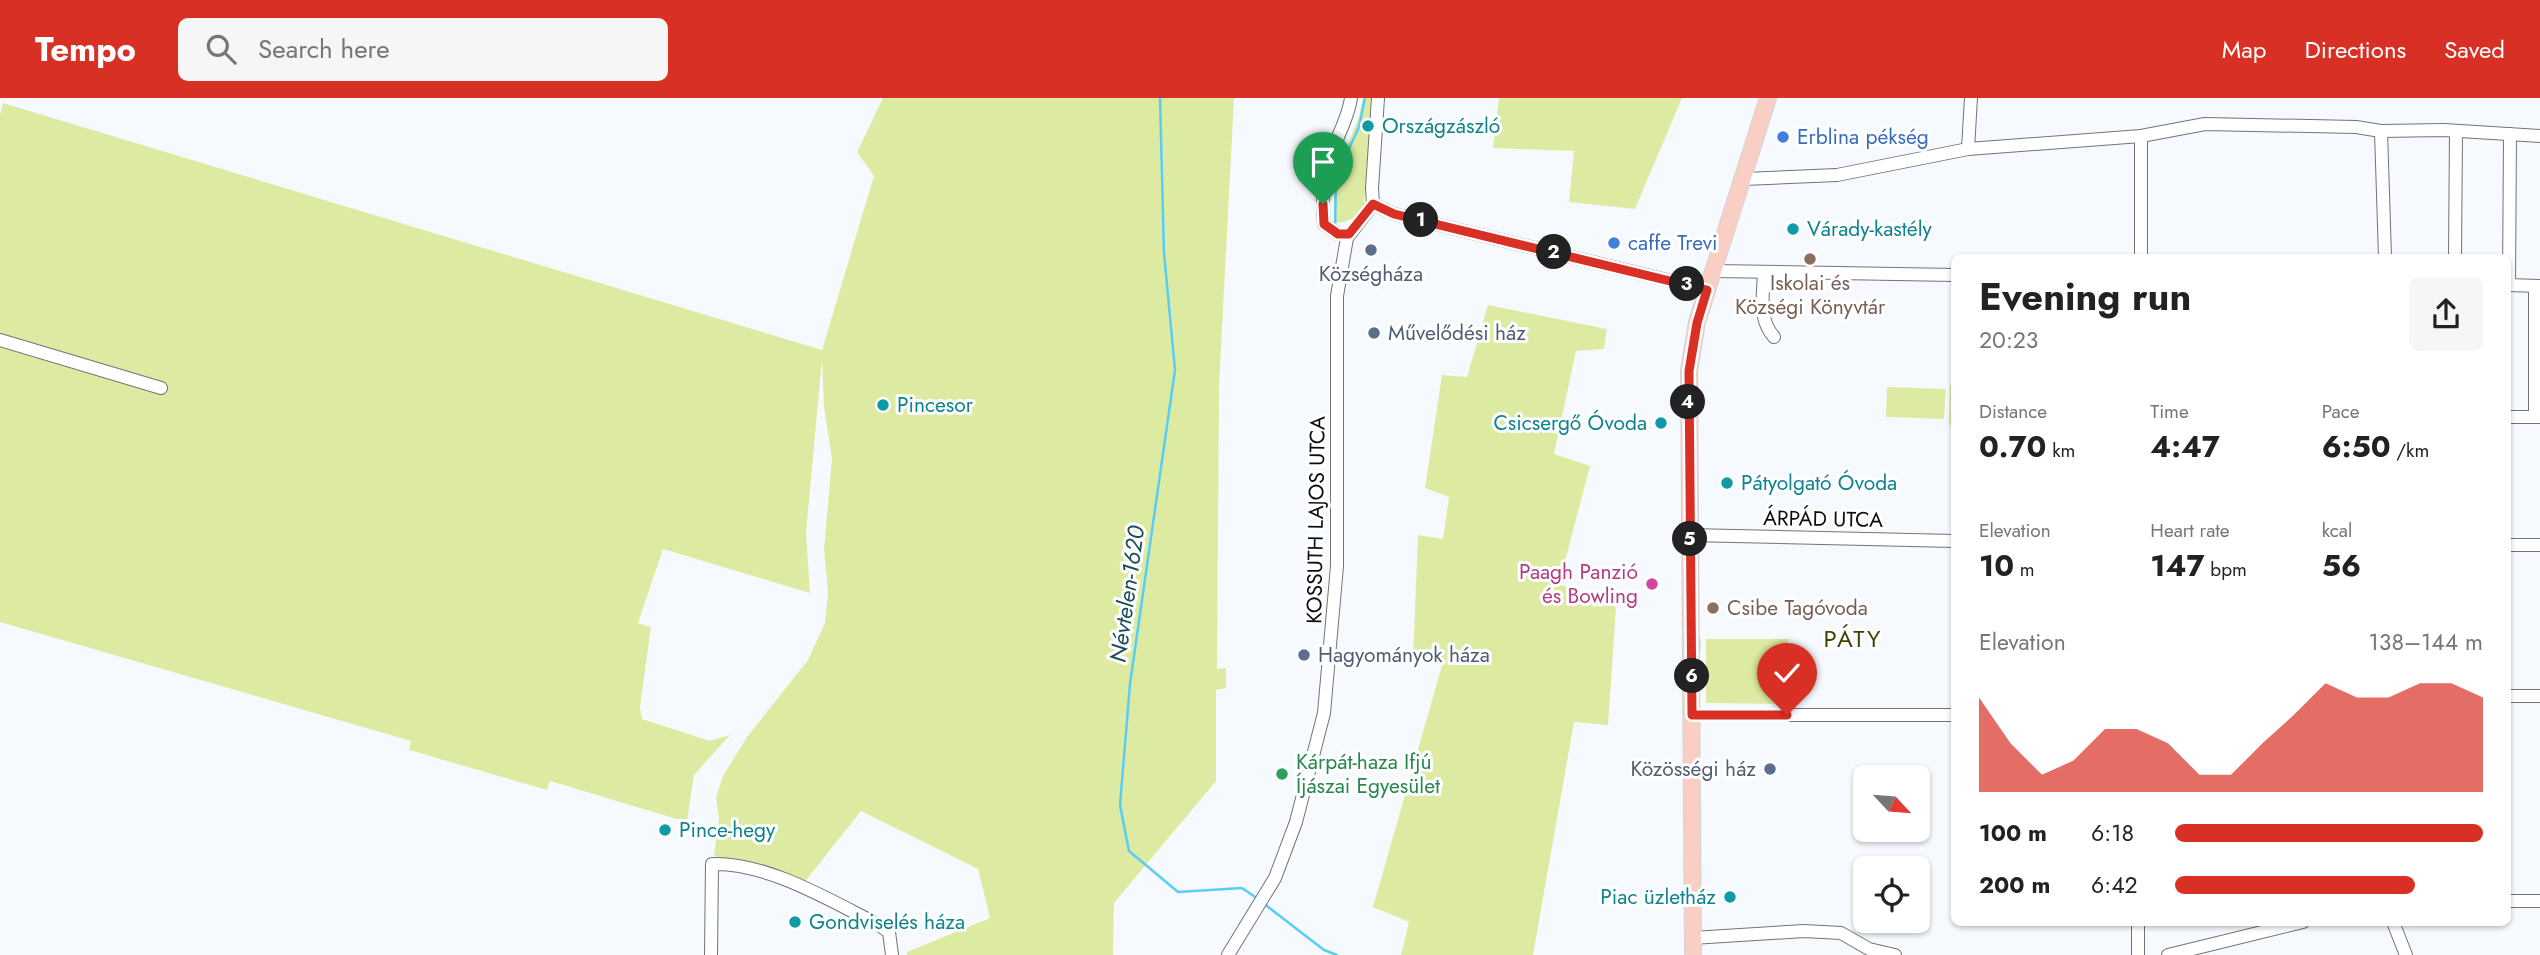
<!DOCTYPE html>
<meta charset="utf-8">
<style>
:root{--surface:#fff;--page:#f6f6f6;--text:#222;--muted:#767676;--accent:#d93025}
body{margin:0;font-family:Jost,sans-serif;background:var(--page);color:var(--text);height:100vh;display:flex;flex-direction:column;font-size:26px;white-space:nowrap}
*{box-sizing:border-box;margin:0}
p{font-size:23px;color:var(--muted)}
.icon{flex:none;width:38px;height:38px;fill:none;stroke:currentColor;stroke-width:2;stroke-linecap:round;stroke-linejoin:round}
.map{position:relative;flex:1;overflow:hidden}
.side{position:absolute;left:1951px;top:156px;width:560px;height:672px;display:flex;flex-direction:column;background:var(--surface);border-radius:10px;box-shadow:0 2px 5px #0004}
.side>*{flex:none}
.needle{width:46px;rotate:116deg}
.fabs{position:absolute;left:1853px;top:667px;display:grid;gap:14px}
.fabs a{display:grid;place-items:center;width:77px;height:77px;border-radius:10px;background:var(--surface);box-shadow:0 2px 5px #0004;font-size:35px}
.pin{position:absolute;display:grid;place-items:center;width:60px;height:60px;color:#fff;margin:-72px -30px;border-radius:50% 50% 50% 0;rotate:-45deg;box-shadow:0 0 7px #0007}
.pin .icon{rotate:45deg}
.km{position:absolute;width:35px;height:35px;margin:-18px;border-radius:50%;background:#222;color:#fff;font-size:19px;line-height:35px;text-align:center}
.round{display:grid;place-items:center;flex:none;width:74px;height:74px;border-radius:10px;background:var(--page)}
.headline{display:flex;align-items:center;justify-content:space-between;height:119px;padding:0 28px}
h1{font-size:38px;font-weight:700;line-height:52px}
.metrics{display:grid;grid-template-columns:repeat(3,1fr);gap:10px;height:119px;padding:7px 28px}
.metrics div{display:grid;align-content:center}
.metrics b{font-size:30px;font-weight:700}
.metrics small{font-size:19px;font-weight:400}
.metrics p{font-size:19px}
.chart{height:196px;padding:14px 28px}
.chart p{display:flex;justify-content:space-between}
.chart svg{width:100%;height:126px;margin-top:7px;fill:var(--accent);opacity:.7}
ul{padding:0 28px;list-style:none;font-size:23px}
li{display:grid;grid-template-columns:112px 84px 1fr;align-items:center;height:52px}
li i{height:18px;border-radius:9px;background:var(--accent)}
header{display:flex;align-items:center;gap:42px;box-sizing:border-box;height:98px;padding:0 35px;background:var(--accent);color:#fff}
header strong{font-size:33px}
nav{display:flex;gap:38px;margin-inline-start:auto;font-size:24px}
.search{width:490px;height:63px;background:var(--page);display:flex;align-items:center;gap:18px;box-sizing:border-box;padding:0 24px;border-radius:10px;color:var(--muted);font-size:26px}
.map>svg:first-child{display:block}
.green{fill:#ddeba2}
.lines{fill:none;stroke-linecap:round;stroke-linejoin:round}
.stream{stroke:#58cdf5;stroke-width:2.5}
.minor-casing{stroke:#707479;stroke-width:14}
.major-casing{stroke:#d3d3d4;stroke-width:18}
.minor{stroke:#fff;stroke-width:12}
.major{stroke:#f9cfc5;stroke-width:16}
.route-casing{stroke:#fff;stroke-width:14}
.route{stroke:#d93025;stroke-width:9}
.culture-dot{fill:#0f9aa8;stroke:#fff;stroke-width:2.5}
.shop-dot{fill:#3f7fe0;stroke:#fff;stroke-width:2.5}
.service-dot{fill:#5c6f8a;stroke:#fff;stroke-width:2.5}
.education-dot{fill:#8d6e63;stroke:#fff;stroke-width:2.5}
.hotel-dot{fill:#d1479c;stroke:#fff;stroke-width:2.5}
.leisure-dot{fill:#2e9e5b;stroke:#fff;stroke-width:2.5}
.labels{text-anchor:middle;stroke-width:6;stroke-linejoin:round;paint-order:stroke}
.culture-label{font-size:21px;fill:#0d838f;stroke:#fff;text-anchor:start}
.shop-label{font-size:21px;fill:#366cbe;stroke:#fff;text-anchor:start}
.service-label{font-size:21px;fill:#4e5e75;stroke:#fff;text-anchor:start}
.education-label{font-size:21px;fill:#785e54;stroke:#fff}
.street-label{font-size:21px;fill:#0c0d0f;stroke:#fff}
.hotel-label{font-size:21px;fill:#b23c85;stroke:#fff;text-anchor:end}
.leisure-label{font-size:21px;fill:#27864d;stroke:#fff;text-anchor:start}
.water-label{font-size:23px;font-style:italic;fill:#1a4c5d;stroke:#fff}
.quarter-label{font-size:24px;letter-spacing:2px;fill:#3f4404;stroke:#fff}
</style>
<header>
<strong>Tempo</strong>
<div class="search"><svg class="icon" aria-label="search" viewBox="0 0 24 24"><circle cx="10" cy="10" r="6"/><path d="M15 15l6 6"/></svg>Search here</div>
<nav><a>Map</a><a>Directions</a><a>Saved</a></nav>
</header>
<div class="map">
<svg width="2540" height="857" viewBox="0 0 2540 857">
<rect width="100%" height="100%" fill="#f6faff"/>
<g class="green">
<path d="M883 0H1234L1219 289 1217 571 1226 570V590L1216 592V683L1114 805 1113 857H907V854L990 820 978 771 861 713 803 786 760 768 714 758 719 721 716 699 723 678 747 639 808 562 825 525 828 495 824 451 832 361 824 309 822 261 806 435 810 495 663 451 638 525 651 529 640 609 642 621 710 643 730 637 694 677 687 724 550 683 547 692 409 652 411 643 0 524V17L3 5 822 252 874 78 857 54Z"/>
<path d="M1363 0H1372L1364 107C1359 121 1347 124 1334 125V81L1359 18Z"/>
<path d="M1499 0H1682L1635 111 1569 104 1574 53 1493 50Z"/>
<path d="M1488 207 1607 231 1604 251 1576 253 1554 356 1590 368 1559 486 1616 509 1608 627 1574 624 1533 857H1401L1409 824 1373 809 1443 564 1413 561 1418 437 1443 441 1449 399 1425 390 1442 277 1467 279Z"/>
<path d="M1950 286 1955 287V327H1949Z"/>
<path d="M1887 289 1946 291 1944 321 1886 319Z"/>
<path d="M1706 541H1788L1787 606 1706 605Z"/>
</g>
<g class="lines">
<g class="stream">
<path d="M1160 0 1164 155 1175 272 1130 586 1120 707 1129 753 1178 794 1242 790 1258 801"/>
<path d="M1335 129 1336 79 1359 29 1365 0"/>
<path d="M1699 552V541"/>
<path d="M1263 805 1324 852 1337 857"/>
</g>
<g class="minor-casing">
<g id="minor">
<path d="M2381 33 2385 159"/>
<path d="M1968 51 1971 0"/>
<path d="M1744 81 1837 77 1968 51 2141 38 2205 26 2356 29 2381 33 2444 32 2540 38"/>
<path d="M1373 106 1394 116 1708 192"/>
<path d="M1349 136H1338L1324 126C1322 104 1322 83 1329 61 1336 40 1348 22 1351 0"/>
<path d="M2141 159V38"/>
<path d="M2455 159 2456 33"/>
<path d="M1713 173 1955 177"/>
<path d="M1764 176C1763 198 1758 221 1774 239"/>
<path d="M2508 187 2540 188"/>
<path d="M2509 187 2510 36"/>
<path d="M2535 188V319"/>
<path d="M0 242 161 290"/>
<path d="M2508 319H2540"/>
<path d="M1689 437 1955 443"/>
<path d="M2508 447H2540"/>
<path d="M2508 598H2540"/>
<path d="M1692 617H1955"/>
<path d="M2508 803H2540"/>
<path d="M2393 824 2406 857"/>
<path d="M1692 840 1804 833 1841 835 1869 851 1895 857"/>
<path d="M711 857 712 766C767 764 831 803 879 827L889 834 892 857"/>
<path d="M1228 857 1275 780 1296 724 1324 615 1337 468V198L1347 140 1373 106 1372 90 1378 0"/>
<path d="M2138 857V824"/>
<path d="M2168 857 2303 824"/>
</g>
</g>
<g class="major-casing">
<path id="major" d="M1693 857 1689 273 1697 224 1768 0"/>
</g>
<use href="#minor" class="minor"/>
<use href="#major" class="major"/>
</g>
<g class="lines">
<g class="route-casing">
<path id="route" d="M1323 106 1324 126 1338 136H1349L1373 106 1394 116 1707 192 1697 225 1689 273 1692 617H1787"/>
</g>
<use href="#route" class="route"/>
</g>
<g class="culture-dot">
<circle cx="1368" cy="28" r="7"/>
<circle cx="1793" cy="131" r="7"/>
<circle cx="883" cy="307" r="7"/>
<circle cx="1661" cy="325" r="7"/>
<circle cx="1727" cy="385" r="7"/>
<circle cx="665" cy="732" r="7"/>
<circle cx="1730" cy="799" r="7"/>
<circle cx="795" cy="824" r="7"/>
</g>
<g class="shop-dot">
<circle cx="1783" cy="39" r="7"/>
<circle cx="1614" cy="145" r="7"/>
</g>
<g class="service-dot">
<circle cx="1371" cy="152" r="7"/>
<circle cx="1374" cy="235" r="7"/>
<circle cx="1304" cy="557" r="7"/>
<circle cx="1770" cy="671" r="7"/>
</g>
<g class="education-dot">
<circle cx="1810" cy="161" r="7"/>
<circle cx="1713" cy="510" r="7"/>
</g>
<circle class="hotel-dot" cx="1652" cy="486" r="7"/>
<circle class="leisure-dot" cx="1282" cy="676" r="7"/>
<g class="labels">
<g class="culture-label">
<text x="1382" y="35">Országzászló</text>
<text x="1807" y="138">Várady-kastély</text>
<text x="897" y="314">Pincesor</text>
<text x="1647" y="332" text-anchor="end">Csicsergő Óvoda</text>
<text x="1741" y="392">Pátyolgató Óvoda</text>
<text x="679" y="739">Pince-hegy</text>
<text x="1716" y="806" text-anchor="end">Piac üzletház</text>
<text x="809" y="831">Gondviselés háza</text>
</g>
<g class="shop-label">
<text x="1797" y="46">Erblina pékség</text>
<text x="1628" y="152">caffe Trevi</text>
</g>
<g class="service-label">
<text x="1371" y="183" text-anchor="middle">Községháza</text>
<text x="1388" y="242">Művelődési ház</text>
<text x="1318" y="564">Hagyományok háza</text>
<text x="1756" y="678" text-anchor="end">Közösségi ház</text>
</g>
<g class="education-label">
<text x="1810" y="192">Iskolai és<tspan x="1810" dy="24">Községi Könyvtár</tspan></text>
<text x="1727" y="517" text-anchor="start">Csibe Tagóvoda</text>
</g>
<g class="street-label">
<text transform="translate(1823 421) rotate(1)" y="7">ÁRPÁD UTCA</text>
<text transform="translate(1316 422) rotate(-89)" y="7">KOSSUTH LAJOS UTCA</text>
</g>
<g class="hotel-label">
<text x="1638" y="481">Paagh Panzió<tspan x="1638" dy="24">és Bowling</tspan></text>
</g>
<g class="leisure-label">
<text x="1296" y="671">Kárpát-haza Ifjú<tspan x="1296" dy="24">Íjászai Egyesület</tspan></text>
</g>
<g class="water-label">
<text transform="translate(1127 496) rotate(-82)" y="8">Névtelen-1620</text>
</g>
<g class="quarter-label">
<text x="1853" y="549">PÁTY</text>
</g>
</g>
</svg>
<div class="fabs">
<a><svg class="needle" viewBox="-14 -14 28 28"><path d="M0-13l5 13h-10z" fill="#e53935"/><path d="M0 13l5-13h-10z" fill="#767676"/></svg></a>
<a><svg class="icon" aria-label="locate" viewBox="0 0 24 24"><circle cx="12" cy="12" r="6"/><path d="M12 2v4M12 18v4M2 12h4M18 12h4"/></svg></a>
</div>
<div class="pin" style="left:1323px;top:106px;background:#1e9e55"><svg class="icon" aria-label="arrive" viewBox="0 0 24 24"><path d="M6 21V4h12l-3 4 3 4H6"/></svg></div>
<div class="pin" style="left:1787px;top:617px;background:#d93025"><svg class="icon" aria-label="check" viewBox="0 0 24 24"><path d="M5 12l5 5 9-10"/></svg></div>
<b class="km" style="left:1421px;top:122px">1</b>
<b class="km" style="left:1554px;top:154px">2</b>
<b class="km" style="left:1687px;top:186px">3</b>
<b class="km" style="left:1688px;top:304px">4</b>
<b class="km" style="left:1690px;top:441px">5</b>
<b class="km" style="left:1692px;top:578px">6</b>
<section class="side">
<div class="headline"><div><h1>Evening run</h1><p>20:23</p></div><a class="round"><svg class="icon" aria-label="share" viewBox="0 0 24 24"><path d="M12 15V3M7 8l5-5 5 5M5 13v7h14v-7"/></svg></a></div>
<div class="metrics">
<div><p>Distance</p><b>0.70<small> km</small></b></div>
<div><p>Time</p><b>4:47</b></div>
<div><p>Pace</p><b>6:50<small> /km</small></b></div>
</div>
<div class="metrics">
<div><p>Elevation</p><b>10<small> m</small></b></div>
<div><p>Heart rate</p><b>147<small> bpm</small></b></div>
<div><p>kcal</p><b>56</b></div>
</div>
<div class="chart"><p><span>Elevation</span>138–144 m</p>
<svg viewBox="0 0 160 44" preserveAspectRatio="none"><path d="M0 44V11L10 27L20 38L30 33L40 22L50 22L60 27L70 38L80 38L90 27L100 17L110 6L120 11L130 11L140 6L150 6L160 11V44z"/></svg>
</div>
<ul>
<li><b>100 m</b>6:18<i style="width:100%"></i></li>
<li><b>200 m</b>6:42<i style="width:78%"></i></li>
</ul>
</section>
</div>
